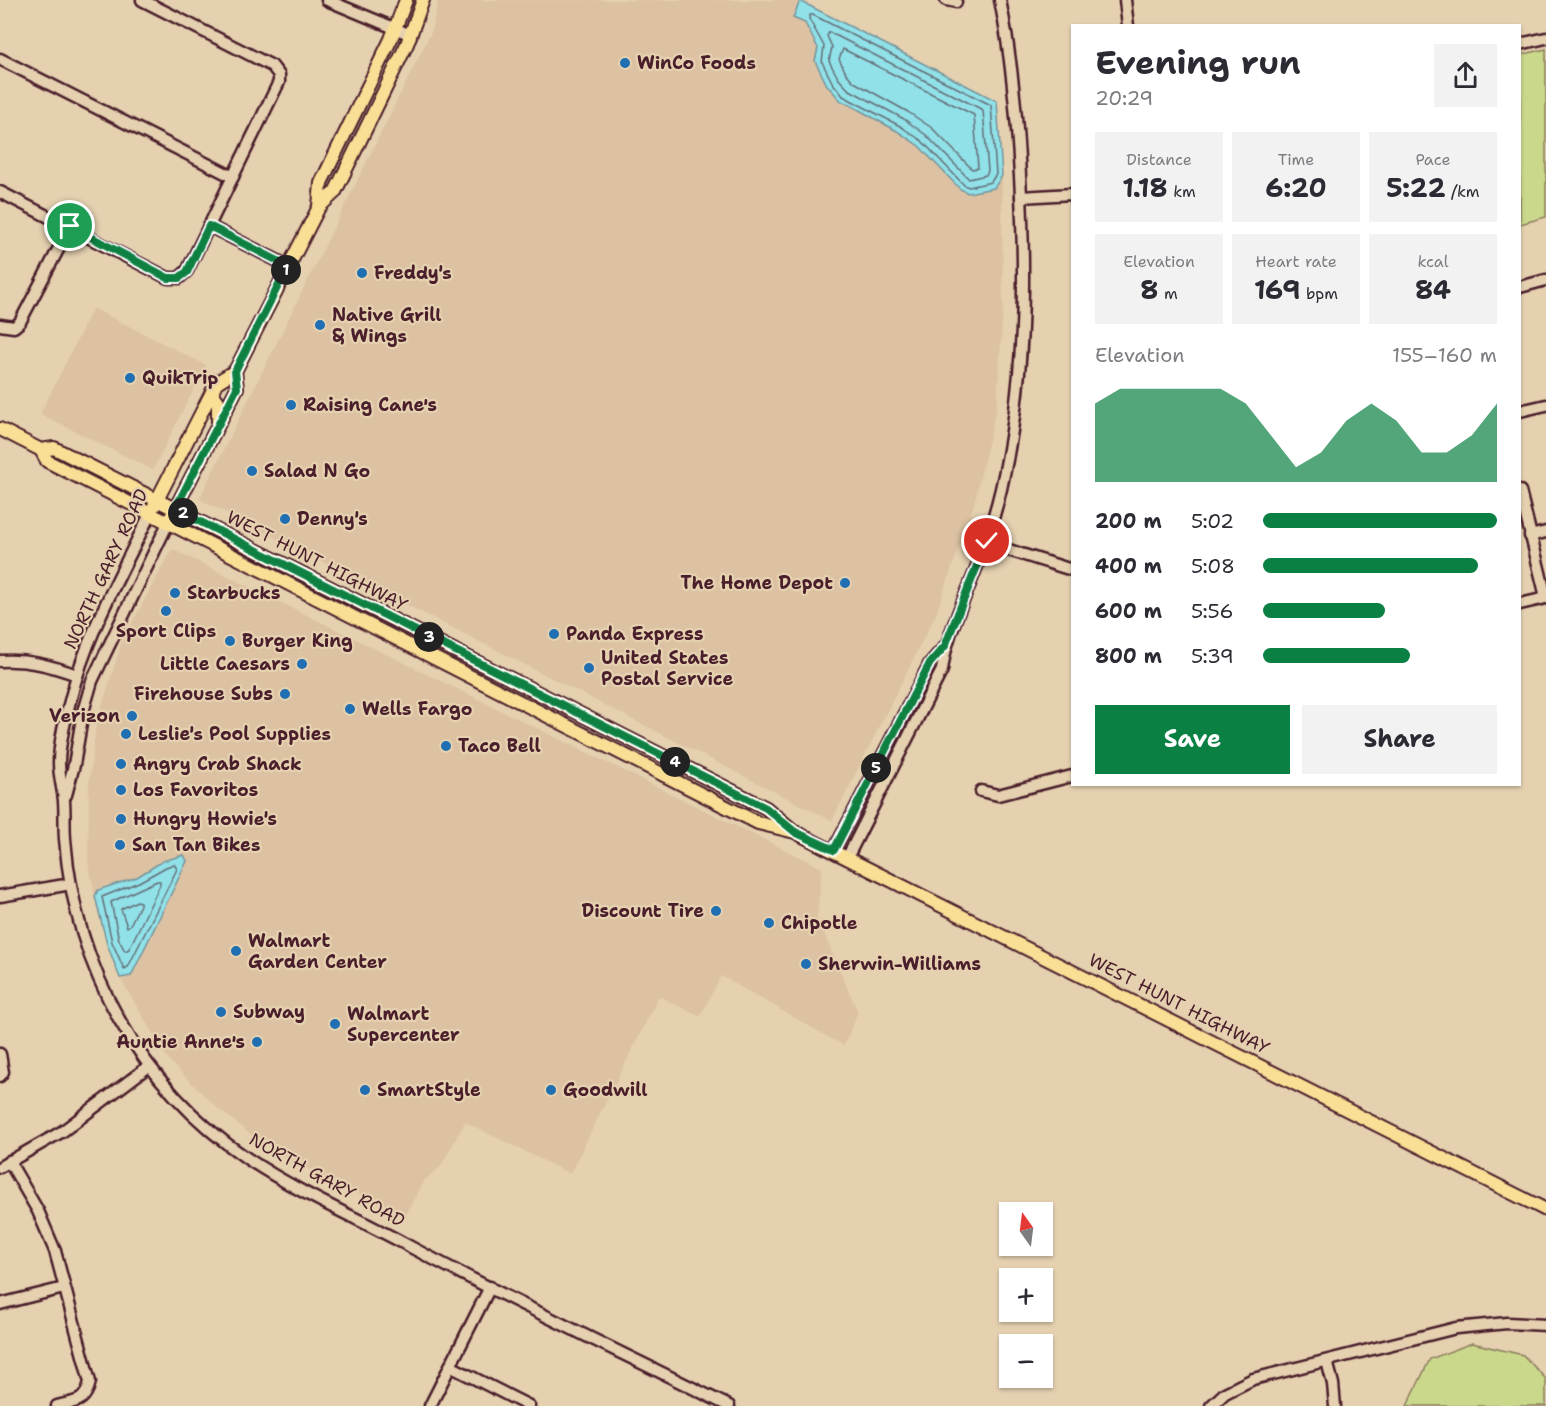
<!DOCTYPE html>
<meta charset="utf-8">
<style>
:root{--surface:#fff;--page:#f2f2f3;--text:#2b2b33;--muted:#7c7c81;--accent:#0b8043}
body{margin:0;font-family:"Shantell Sans",sans-serif;background:var(--page);color:var(--text);height:100vh;display:flex;flex-direction:column;font-size:22px;white-space:nowrap}
*{box-sizing:border-box;margin:0}
p{font-size:20px;color:var(--muted)}
.icon{flex:none;width:33px;height:33px;fill:none;stroke:currentColor;stroke-width:2;stroke-linecap:round;stroke-linejoin:round}
.map{position:relative;flex:1;overflow:hidden}
.drawer{position:absolute;left:1071px;top:24px;width:450px;height:762px;display:flex;flex-direction:column;background:var(--surface);border-radius:0px;box-shadow:0 2px 4px #0004}
.drawer>*{flex:none}
.needle{width:39px;rotate:346deg}
.buttons{position:absolute;left:999px;top:1202px;display:grid;gap:12px}
.buttons a{display:grid;place-items:center;width:54px;height:54px;border-radius:0px;background:var(--surface);box-shadow:0 2px 4px #0004;font-size:30px}
.pin{position:absolute;display:grid;place-items:center;width:51px;height:51px;color:#fff;margin:-26px;border:3px solid #fff;border-radius:50%;box-shadow:0 2px 6px #0007}
.km{position:absolute;width:30px;height:30px;margin:-15px;border-radius:50%;background:#222;color:#fff;font-size:16px;line-height:30px;text-align:center}
.round{display:grid;place-items:center;flex:none;width:63px;height:63px;border-radius:0px;background:var(--page)}
.headline{display:flex;align-items:center;justify-content:space-between;height:102px;padding:0 24px}
h1{font-size:33px;font-weight:700;line-height:45px}
.stats{display:grid;grid-template-columns:repeat(3,1fr);gap:9px;height:102px;padding:6px 24px}
.stats div{display:grid;align-content:center;border-radius:0px;background:var(--page);text-align:center}
.stats b{font-size:26px;font-weight:700}
.stats small{font-size:16px;font-weight:400}
.stats p{font-size:16px}
.chart{height:168px;padding:12px 24px}
.chart p{display:flex;justify-content:space-between}
.chart svg{width:100%;height:108px;margin-top:6px;fill:var(--accent);opacity:.7}
.primary-button{display:flex;gap:12px;margin-top:auto;padding:12px 24px}
.primary-button a{flex:1;height:69px;border-radius:0px;background:var(--accent);color:#fff;font-size:24px;font-weight:700;line-height:69px;text-align:center}
.primary-button a+a{background:var(--page);color:var(--text)}
ul{padding:0 24px;list-style:none;font-size:20px}
li{display:grid;grid-template-columns:96px 72px 1fr;align-items:center;height:45px}
li i{height:15px;border-radius:8px;background:var(--accent)}
.map>svg:first-child{display:block}
.built{fill:#dcc2a2}
.green{fill:#cad88c;stroke:#8a7c5c;stroke-width:1.5}
.water{fill:#90e1e8;stroke:#74939c;stroke-width:1.5}
.lines{fill:none;stroke-linecap:round;stroke-linejoin:round}
.shore{stroke:#666d77;stroke-width:1.5}
.minor-casing{stroke:#4a1f2b;stroke-width:15}
.major-casing{stroke:#4a1f2b;stroke-width:16}
.minor{stroke:#e5d1b0;stroke-width:10}
.major{stroke:#f9df96;stroke-width:12}
.route-casing{stroke:#fff;stroke-width:12}
.route{stroke:#0b8043;stroke-width:8}
.poi-dot{fill:#1f6fb2;stroke:#e5d1b0;stroke-width:2}
.labels{text-anchor:middle;stroke-width:4.5;stroke-linejoin:round;paint-order:stroke}
.poi-label{font-size:18px;font-weight:bold;fill:#4a1f2b;stroke:#e5d1b0;text-anchor:start}
.street-label{font-size:18px;fill:#4a1f2b;stroke:#e5d1b0}
</style>
<div class="map">
<svg width="1546" height="1406" viewBox="0 0 1546 1406">
<rect width="100%" height="100%" fill="#e5d1b0"/>
<filter id="ink" filterUnits="userSpaceOnUse"><feTurbulence type="fractalNoise" baseFrequency=".0167" numOctaves="2"/><feDisplacementMap in="SourceGraphic" scale="12" xChannelSelector="R" yChannelSelector="G"/><feConvolveMatrix kernelMatrix="1 2 1 2 8 2 1 2 1" color-interpolation-filters="sRGB"/></filter>
<g filter="url(#ink)">
<g class="built">
<path d="M438 0H798L997 101 1002 176 1003 308 997 405 974 504 936 614 832 821 199 499 432 30Z"/>
<path d="M93 308 206 365 153 470 40 414Z"/>
<path d="M172 549 822 868 817 918 858 1012 844 1046 721 976 700 1017 659 996 570 1174 465 1122 441 1166 425 1180 405 1217 295 1162 254 1137 216 1107 169 1061 120 978 107 944 95 896 88 861 89 783 96 725 122 641Z"/>
</g>
<g class="green">
<path d="M1546 49V217L1520 224V55Z"/>
<path d="M1472 1343 1523 1355 1546 1379V1406H1407L1430 1359Z"/>
</g>
<g class="water">
<path d="M800 1 997 101 1002 176 994 188 968 193 960 189 919 146 897 131 852 106 841 101 827 85 815 61 818 48 805 23 793 18Z"/>
<path d="M184 855 187 861 131 976 120 978 107 944 95 896 98 890 137 877 163 861Z"/>
</g>
<g class="lines">
<g class="shore">
<path d="M810 15H813L991 105 996 174 991 182 969 187 964 185 922 141 900 126 843 96 832 82 822 62 824 46 809 19Z"/>
<path d="M829 32 983 110 988 171 986 175 969 179 926 135 904 119 848 89 838 78 829 61 832 47 827 36Z"/>
<path d="M843 49 974 115 978 168 972 169 932 128 908 112 854 82 846 73 839 59Z"/>
<path d="M174 864 177 869 128 967 124 969 112 942 102 897 139 882 166 867Z"/>
<path d="M157 881H160V885L129 949 125 951 119 940 111 902Z"/>
<path d="M137 901 140 902V905L130 925 127 927 121 909Z"/>
</g>
<g class="minor-casing">
<g id="minor">
<path d="M327 0 411 35"/>
<path d="M946 0 956 2"/>
<path d="M1125 0 1128 26"/>
<path d="M1520 44 1546 38"/>
<path d="M0 59 233 177"/>
<path d="M0 192 168 278H179L187 271 279 82V75L272 66 142 0"/>
<path d="M1021 197 1072 194"/>
<path d="M209 226 288 266"/>
<path d="M1520 287 1546 280"/>
<path d="M0 325 14 327 20 322 70 227"/>
<path d="M1520 411 1546 405"/>
<path d="M1520 491 1546 597"/>
<path d="M150 514C121 574 86 635 70 701 65 720 59 743 59 763 59 776 63 789 64 801 65 814 64 826 65 839 75 969 140 1086 248 1159 297 1192 353 1216 405 1244 511 1301 621 1352 729 1406"/>
<path d="M1530 536 1546 532"/>
<path d="M987 541 1002 548 1072 570"/>
<path d="M1520 604 1546 598"/>
<path d="M0 661C27 659 52 666 77 675"/>
<path d="M981 791 998 795 1072 776"/>
<path d="M66 795 74 765 83 712 92 681 168 523"/>
<path d="M834 850 930 663 945 646"/>
<path d="M848 856 942 670C946 639 958 614 970 584 983 553 993 522 1001 489 1025 383 1026 284 1020 176 1017 117 1012 59 1000 0"/>
<path d="M0 896 71 884"/>
<path d="M0 1054 3 1072 0 1076"/>
<path d="M9 1161 38 1211 55 1251 90 1382C85 1403 76 1401 57 1406"/>
<path d="M0 1167 63 1131 149 1066"/>
<path d="M0 1304 64 1288"/>
<path d="M1327 1361 1333 1384 1335 1406"/>
<path d="M450 1366 529 1406"/>
<path d="M430 1406 490 1287"/>
<path d="M1211 1406 1225 1393 1253 1379 1456 1328 1507 1323 1546 1325"/>
</g>
</g>
<g class="major-casing">
<g id="major">
<path d="M319 207 321 183 391 39 406 0"/>
<path d="M212 393 218 401V424"/>
<path d="M0 429 41 450 54 448 766 808 795 832 1546 1210"/>
<path d="M41 450 47 461 758 823 791 831"/>
<path d="M154 506 217 382 235 371 319 207 335 192 407 44 423 0"/>
<path d="M171 517 237 388 235 371"/>
</g>
</g>
<use href="#minor" class="minor"/>
<use href="#major" class="major"/>
</g>
</g>
<g class="lines" filter="url(#ink)">
<g class="route-casing">
<path id="route" d="M70 226 168 278H179L187 272 209 226 288 266 235 371 237 388 175 509 766 808 795 832 834 850 930 663 945 646 987 541"/>
</g>
<use href="#route" class="route"/>
</g>
<g class="poi-dot">
<circle cx="625" cy="63" r="6"/>
<circle cx="362" cy="273" r="6"/>
<circle cx="320" cy="325" r="6"/>
<circle cx="130" cy="378" r="6"/>
<circle cx="291" cy="405" r="6"/>
<circle cx="252" cy="471" r="6"/>
<circle cx="285" cy="519" r="6"/>
<circle cx="845" cy="583" r="6"/>
<circle cx="175" cy="593" r="6"/>
<circle cx="166" cy="611" r="6"/>
<circle cx="554" cy="634" r="6"/>
<circle cx="230" cy="641" r="6"/>
<circle cx="302" cy="664" r="6"/>
<circle cx="589" cy="668" r="6"/>
<circle cx="285" cy="694" r="6"/>
<circle cx="350" cy="709" r="6"/>
<circle cx="132" cy="716" r="6"/>
<circle cx="126" cy="734" r="6"/>
<circle cx="446" cy="746" r="6"/>
<circle cx="121" cy="764" r="6"/>
<circle cx="121" cy="790" r="6"/>
<circle cx="121" cy="819" r="6"/>
<circle cx="120" cy="845" r="6"/>
<circle cx="716" cy="911" r="6"/>
<circle cx="769" cy="923" r="6"/>
<circle cx="236" cy="951" r="6"/>
<circle cx="806" cy="964" r="6"/>
<circle cx="221" cy="1012" r="6"/>
<circle cx="335" cy="1024" r="6"/>
<circle cx="257" cy="1042" r="6"/>
<circle cx="365" cy="1090" r="6"/>
<circle cx="551" cy="1090" r="6"/>
</g>
<g class="labels">
<g class="poi-label">
<text x="637" y="69">WinCo Foods</text>
<text x="374" y="279">Freddy's</text>
<text x="332" y="321">Native Grill<tspan x="332" dy="21">&amp; Wings</tspan></text>
<text x="142" y="384">QuikTrip</text>
<text x="303" y="411">Raising Cane's</text>
<text x="264" y="477">Salad N Go</text>
<text x="297" y="525">Denny's</text>
<text x="833" y="589" text-anchor="end">The Home Depot</text>
<text x="187" y="599">Starbucks</text>
<text x="166" y="637" text-anchor="middle">Sport Clips</text>
<text x="566" y="640">Panda Express</text>
<text x="242" y="647">Burger King</text>
<text x="601" y="664">United States<tspan x="601" dy="21">Postal Service</tspan></text>
<text x="290" y="670" text-anchor="end">Little Caesars</text>
<text x="273" y="700" text-anchor="end">Firehouse Subs</text>
<text x="362" y="715">Wells Fargo</text>
<text x="120" y="722" text-anchor="end">Verizon</text>
<text x="138" y="740">Leslie's Pool Supplies</text>
<text x="458" y="752">Taco Bell</text>
<text x="133" y="770">Angry Crab Shack</text>
<text x="133" y="796">Los Favoritos</text>
<text x="133" y="825">Hungry Howie's</text>
<text x="132" y="851">San Tan Bikes</text>
<text x="704" y="917" text-anchor="end">Discount Tire</text>
<text x="781" y="929">Chipotle</text>
<text x="248" y="947">Walmart<tspan x="248" dy="21">Garden Center</tspan></text>
<text x="818" y="970">Sherwin-Williams</text>
<text x="233" y="1018">Subway</text>
<text x="347" y="1020">Walmart<tspan x="347" dy="21">Supercenter</tspan></text>
<text x="245" y="1048" text-anchor="end">Auntie Anne's</text>
<text x="377" y="1096">SmartStyle</text>
<text x="563" y="1096">Goodwill</text>
</g>
<g class="street-label">
<text transform="translate(317 561) rotate(27)" y="6">WEST HUNT HIGHWAY</text>
<text transform="translate(106 569) rotate(-65)" y="6">NORTH GARY ROAD</text>
<text transform="translate(1179 1004) rotate(27)" y="6">WEST HUNT HIGHWAY</text>
<text transform="translate(327 1180) rotate(29)" y="6">NORTH GARY ROAD</text>
</g>
</g>
</svg>
<div class="buttons">
<a><svg class="needle" viewBox="-14 -14 28 28"><path d="M0-13l5 13h-10z" fill="#e53935"/><path d="M0 13l5-13h-10z" fill="#7c7c81"/></svg></a>
<a>+</a>
<a>−</a>
</div>
<div class="pin" style="left:70px;top:226px;background:#1e9e55"><svg class="icon" aria-label="arrive" viewBox="0 0 24 24"><path d="M6 21V4h12l-3 4 3 4H6"/></svg></div>
<div class="pin" style="left:987px;top:541px;background:#d93025"><svg class="icon" aria-label="check" viewBox="0 0 24 24"><path d="M5 12l5 5 9-10"/></svg></div>
<b class="km" style="left:286px;top:270px">1</b>
<b class="km" style="left:183px;top:513px">2</b>
<b class="km" style="left:429px;top:637px">3</b>
<b class="km" style="left:675px;top:762px">4</b>
<b class="km" style="left:876px;top:768px">5</b>
<section class="drawer">
<div class="headline"><div><h1>Evening run</h1><p>20:29</p></div><a class="round"><svg class="icon" aria-label="share" viewBox="0 0 24 24"><path d="M12 15V3M7 8l5-5 5 5M5 13v7h14v-7"/></svg></a></div>
<div class="stats">
<div><p>Distance</p><b>1.18<small> km</small></b></div>
<div><p>Time</p><b>6:20</b></div>
<div><p>Pace</p><b>5:22<small> /km</small></b></div>
</div>
<div class="stats">
<div><p>Elevation</p><b>8<small> m</small></b></div>
<div><p>Heart rate</p><b>169<small> bpm</small></b></div>
<div><p>kcal</p><b>84</b></div>
</div>
<div class="chart"><p><span>Elevation</span>155–160 m</p>
<svg viewBox="0 0 160 44" preserveAspectRatio="none"><path d="M0 44V12L10 6L20 6L30 6L40 6L50 6L60 12L70 25L80 38L90 32L100 19L110 12L120 19L130 32L140 32L150 25L160 12V44z"/></svg>
</div>
<ul>
<li><b>200 m</b>5:02<i style="width:100%"></i></li>
<li><b>400 m</b>5:08<i style="width:92%"></i></li>
<li><b>600 m</b>5:56<i style="width:52%"></i></li>
<li><b>800 m</b>5:39<i style="width:63%"></i></li>
</ul>
<div class="primary-button"><a>Save</a><a>Share</a></div>
</section>
</div>
